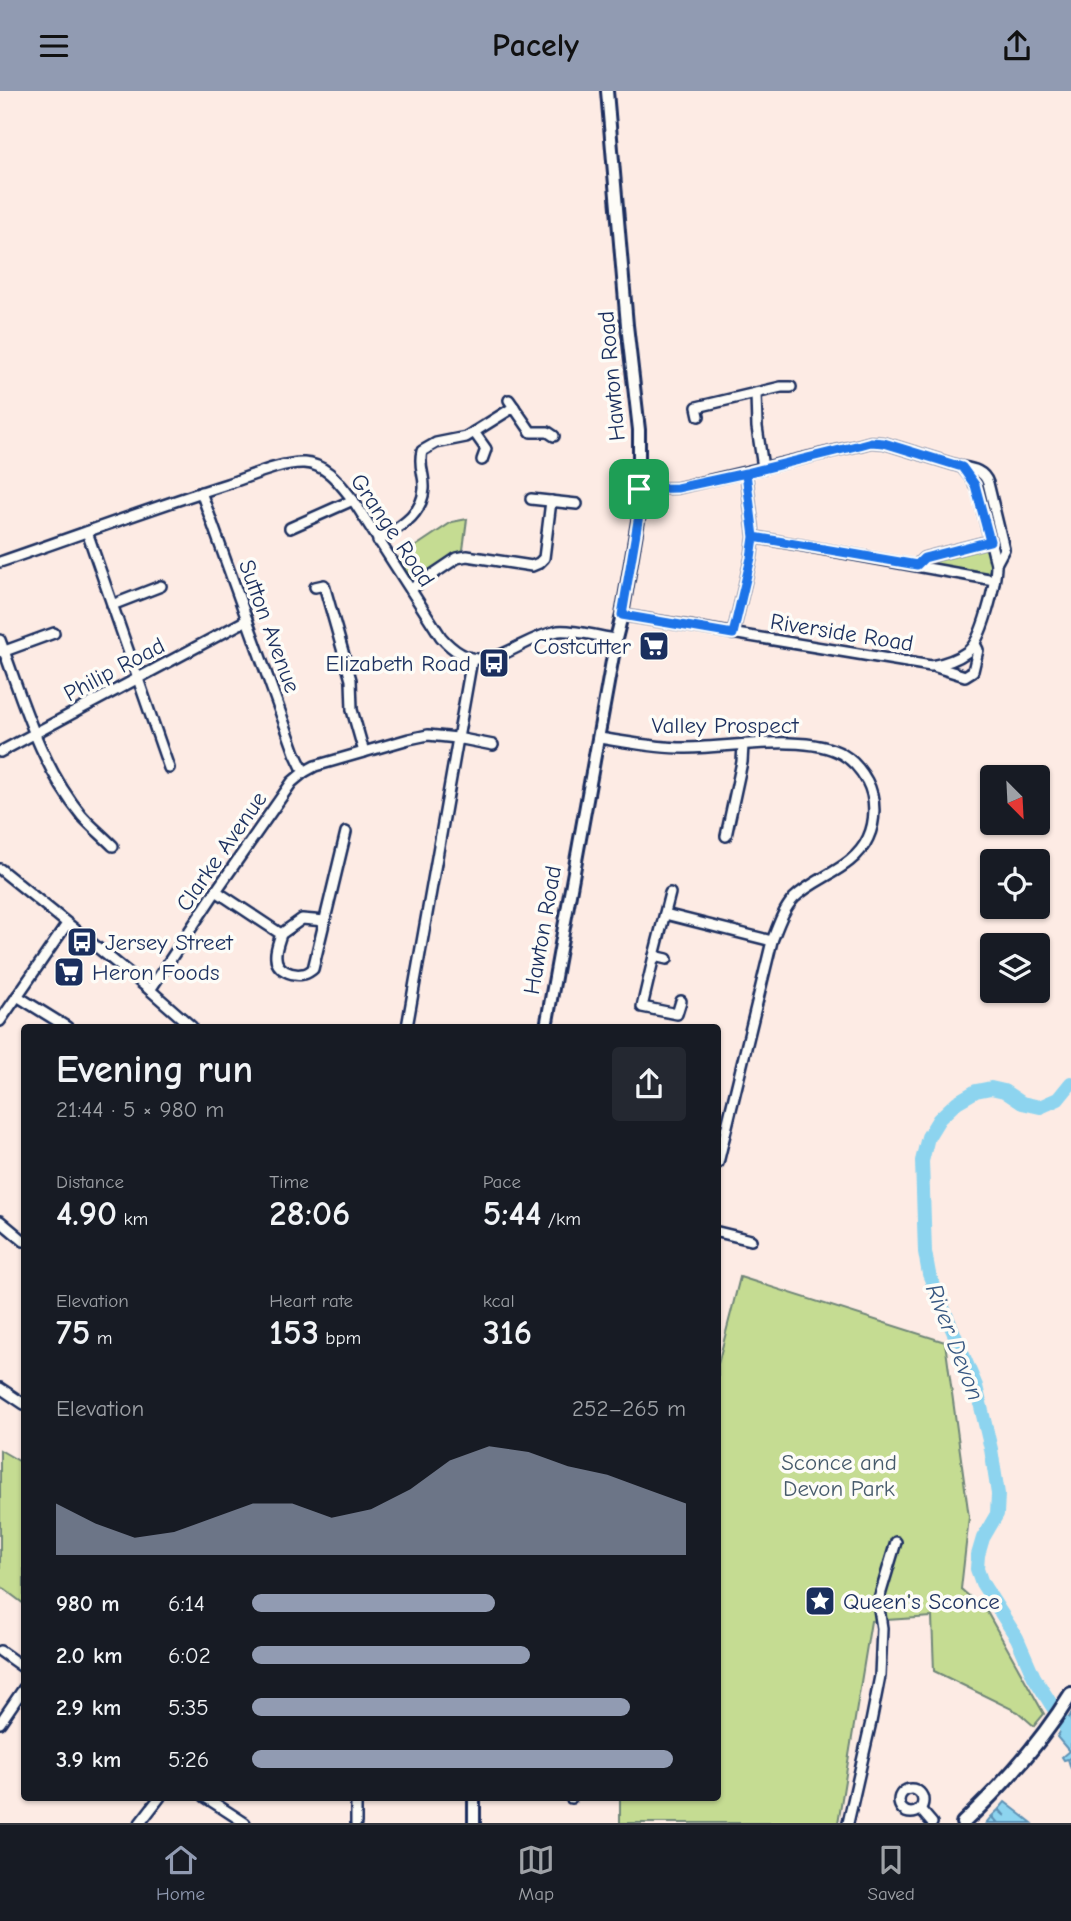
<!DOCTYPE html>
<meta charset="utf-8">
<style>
:root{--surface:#171b24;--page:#242831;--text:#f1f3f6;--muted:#9ea1a6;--line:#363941;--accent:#919bb2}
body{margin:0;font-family:"Comic Neue",sans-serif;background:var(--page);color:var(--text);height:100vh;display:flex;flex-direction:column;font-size:26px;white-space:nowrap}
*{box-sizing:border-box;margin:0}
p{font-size:23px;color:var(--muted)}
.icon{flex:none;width:38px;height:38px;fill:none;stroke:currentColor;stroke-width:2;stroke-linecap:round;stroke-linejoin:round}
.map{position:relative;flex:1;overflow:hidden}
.sheet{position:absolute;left:21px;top:933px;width:700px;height:777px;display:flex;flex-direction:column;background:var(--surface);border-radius:7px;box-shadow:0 2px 5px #0004}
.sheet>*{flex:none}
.needle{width:46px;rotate:156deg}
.tools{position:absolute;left:980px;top:674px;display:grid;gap:14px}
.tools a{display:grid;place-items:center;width:70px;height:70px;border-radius:7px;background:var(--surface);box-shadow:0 2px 5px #0004;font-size:35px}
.pin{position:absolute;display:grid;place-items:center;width:60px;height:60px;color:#fff;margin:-30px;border-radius:14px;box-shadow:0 4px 10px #0006}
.round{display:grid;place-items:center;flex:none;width:74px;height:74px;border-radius:7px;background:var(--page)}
.summary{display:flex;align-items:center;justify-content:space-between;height:119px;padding:0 35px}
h1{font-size:38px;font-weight:700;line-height:52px}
.figures{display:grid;grid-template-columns:repeat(3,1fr);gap:10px;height:119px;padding:7px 35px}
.figures div{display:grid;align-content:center}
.figures b{font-size:35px;font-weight:700}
.figures small{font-size:19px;font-weight:400}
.figures p{font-size:19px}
.chart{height:196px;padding:14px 35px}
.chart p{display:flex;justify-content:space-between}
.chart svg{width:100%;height:126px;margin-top:7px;fill:var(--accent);opacity:.7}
ul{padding:0 35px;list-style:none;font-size:23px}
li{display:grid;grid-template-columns:112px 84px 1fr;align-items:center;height:52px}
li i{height:18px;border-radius:9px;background:var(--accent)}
header{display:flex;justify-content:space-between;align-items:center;height:91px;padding:0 35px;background:var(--accent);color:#111;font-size:32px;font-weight:700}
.tabs{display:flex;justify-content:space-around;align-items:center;height:98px;border-top:2px solid var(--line);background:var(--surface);font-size:19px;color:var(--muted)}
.tabs a{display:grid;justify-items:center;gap:4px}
.tabs .current{color:var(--accent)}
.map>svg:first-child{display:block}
.green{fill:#c5dc92;stroke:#708678;stroke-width:2}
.water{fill:#8dd4ef;stroke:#5f92b5;stroke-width:2}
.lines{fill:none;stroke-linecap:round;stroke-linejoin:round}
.river{stroke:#8dd4ef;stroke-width:14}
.minor-casing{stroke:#1b2f5e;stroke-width:14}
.tertiary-casing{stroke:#1b2f5e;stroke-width:16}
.secondary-casing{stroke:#1b2f5e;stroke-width:18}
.minor{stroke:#fdfcf7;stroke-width:9}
.tertiary{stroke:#fdfcf7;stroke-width:10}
.secondary{stroke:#fdfcf7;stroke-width:12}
.route-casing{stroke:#fff;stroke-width:14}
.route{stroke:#1a73e8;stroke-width:9}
.labels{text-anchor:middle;stroke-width:7;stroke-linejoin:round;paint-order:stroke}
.street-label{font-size:23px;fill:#1b2f5e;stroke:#fdfcf7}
.poi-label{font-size:23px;fill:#1b2f5e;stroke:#fdfcf7;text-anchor:start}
.park-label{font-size:23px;fill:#465a6b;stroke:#fdfcf7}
.water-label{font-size:24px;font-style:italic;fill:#385882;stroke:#fdfcf7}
</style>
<header><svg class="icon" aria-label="menu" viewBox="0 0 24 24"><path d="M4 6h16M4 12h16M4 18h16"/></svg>Pacely<svg class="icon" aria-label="share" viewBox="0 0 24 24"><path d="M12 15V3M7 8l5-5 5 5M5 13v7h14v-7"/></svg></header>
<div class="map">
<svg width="1071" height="1732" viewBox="0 0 1071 1732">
<rect width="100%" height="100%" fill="#fdebe4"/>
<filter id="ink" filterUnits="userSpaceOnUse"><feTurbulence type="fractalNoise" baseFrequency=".0143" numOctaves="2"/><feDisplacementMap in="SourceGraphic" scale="14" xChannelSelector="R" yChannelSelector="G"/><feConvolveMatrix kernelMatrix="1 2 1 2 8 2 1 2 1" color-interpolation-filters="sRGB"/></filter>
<g filter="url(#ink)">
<g class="green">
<path d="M467 428 463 459 454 463 412 490 398 467 452 431Z"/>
<path d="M983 456 988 460C992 470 995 481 981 484L932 473 933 469Z"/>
<path d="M740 1186 945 1251 969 1426 961 1498 987 1521 1044 1623 1034 1635 1018 1621 934 1580 932 1526 871 1530 838 1732H620V1706H718V1273Z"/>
<path d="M0 1359 24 1373V1513L0 1495Z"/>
</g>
<g class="water">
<path d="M1071 1623V1666L1068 1668 1071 1667V1678L1068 1668 1064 1669 1062 1666 1069 1660 1057 1646Z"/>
<path d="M1005 1711 1032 1732H986L991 1726 998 1732 992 1725 998 1719 1005 1725 999 1718Z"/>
</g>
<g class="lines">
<path class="river" d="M1071 992 1058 1008 1040 1016 1022 1012 1004 1000 991 997 976 1000 957 1011 939 1028 928 1046 922 1070 925 1161 929 1183 976 1295 991 1358 998 1403 997 1423 983 1447 978 1464 977 1478 982 1492 1017 1547 1034 1586 1071 1645"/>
<g class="minor-casing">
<g id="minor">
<path d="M756 302 757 336 763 377"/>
<path d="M509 309 531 341H548L554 345"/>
<path d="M699 325 697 316 781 296H791"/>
<path d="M474 341 486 358 482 369"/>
<path d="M962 376C974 378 984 380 988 392L1004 458 996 473"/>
<path d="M201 401 295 662 304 681"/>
<path d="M531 408 577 413"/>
<path d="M290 437 353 409"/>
<path d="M87 441 169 677"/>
<path d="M754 446 994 489"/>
<path d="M378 450C399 436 422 425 424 398 425 383 418 376 422 360L436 352 466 346 514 316"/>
<path d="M0 471C76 445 151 417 227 393 249 386 281 371 304 372 327 373 340 393 353 409L441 546C484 595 512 549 558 540 571 538 601 546 616 548"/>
<path d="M917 474 924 467 990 450"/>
<path d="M315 496 324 494 351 589 352 619 364 661"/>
<path d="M411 498 457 467 467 465 532 475 539 472 544 467 551 410"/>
<path d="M112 514 161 495"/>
<path d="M622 524 931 575C943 573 956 569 967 561 982 551 996 492 996 473L978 400 972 388 962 376 884 352 871 351 860 354 677 397 639 398"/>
<path d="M733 543 751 467 754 446 746 382"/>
<path d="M0 549C23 610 40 674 82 725 91 735 103 745 113 755"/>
<path d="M2 561 54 542"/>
<path d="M936 576 965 585 973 580 978 559 975 553"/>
<path d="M599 647C627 651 655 657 684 657 725 657 808 642 842 663 854 670 861 679 867 690 876 707 876 730 868 747 854 778 817 785 794 807 783 819 778 835 772 850L718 1072"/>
<path d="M0 661 247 529"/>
<path d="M726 745 742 671 743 654"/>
<path d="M0 778 150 899 192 936"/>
<path d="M216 800 281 843C279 850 275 859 276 866 276 879 292 885 303 883 307 883 310 880 313 878L346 741"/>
<path d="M665 823 772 850"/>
<path d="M281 843 302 828 325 830"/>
<path d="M654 865 642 916 677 923 681 910"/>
<path d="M667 868 654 865 670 802"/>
<path d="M150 899 216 800 292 691 304 681 315 675 409 648 428 644 457 647 493 654"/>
<path d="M17 905 67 936"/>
<path d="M0 930 67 833"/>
<path d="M407 936 472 568"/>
<path d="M0 1130 24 1150"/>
<path d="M718 1141 751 1149"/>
<path d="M0 1297 24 1313"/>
<path d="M0 1560 24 1577"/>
<path d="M0 1632 24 1597"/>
<circle cx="911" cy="1710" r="12"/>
<path d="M205 1706 245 1732"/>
<path d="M356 1706V1732"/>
<path d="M571 1706V1707"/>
<path d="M920 1718 932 1732"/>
<path d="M140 1732 160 1706"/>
<path d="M848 1732 871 1631 880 1585 882 1537 878 1511 896 1451"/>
</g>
</g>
<g class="tertiary-casing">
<g id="tertiary">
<path d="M546 936 616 548 622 524 639 424V339L627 234 607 0"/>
<path d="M474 1706V1732"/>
</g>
</g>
<g class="secondary-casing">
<path id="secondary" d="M963 1732C1004 1693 1041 1652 1071 1603"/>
</g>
<use href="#minor" class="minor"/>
<use href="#tertiary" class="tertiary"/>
<use href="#secondary" class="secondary"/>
</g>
</g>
<g class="lines" filter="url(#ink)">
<g class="route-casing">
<path id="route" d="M639 398V424L622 524 733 543 751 467 754 446 746 382 860 354 871 351 884 352 962 376 975 394 990 450 924 467 917 474 754 446 746 382 677 397 639 398"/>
</g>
<use href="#route" class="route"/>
</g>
<defs>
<g id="supermarket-square" transform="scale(1.575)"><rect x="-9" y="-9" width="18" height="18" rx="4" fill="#1b2f5e" stroke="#fdfcf7"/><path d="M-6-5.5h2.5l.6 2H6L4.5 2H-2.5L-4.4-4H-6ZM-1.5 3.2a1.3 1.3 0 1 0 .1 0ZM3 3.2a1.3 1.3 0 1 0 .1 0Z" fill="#fff"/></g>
<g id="bus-square" transform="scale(1.575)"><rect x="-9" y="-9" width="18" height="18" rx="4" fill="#1b2f5e" stroke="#fdfcf7"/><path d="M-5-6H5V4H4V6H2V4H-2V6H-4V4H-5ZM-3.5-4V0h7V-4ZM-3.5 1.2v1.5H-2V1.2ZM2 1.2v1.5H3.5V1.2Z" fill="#fff"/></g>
<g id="sight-square" transform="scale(1.575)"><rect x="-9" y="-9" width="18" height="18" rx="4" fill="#1b2f5e" stroke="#fdfcf7"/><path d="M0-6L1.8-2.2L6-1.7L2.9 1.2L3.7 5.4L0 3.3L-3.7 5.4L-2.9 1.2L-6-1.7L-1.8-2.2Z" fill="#fff"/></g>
</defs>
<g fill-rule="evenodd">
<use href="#supermarket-square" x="654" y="555"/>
<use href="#bus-square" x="494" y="572"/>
<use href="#bus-square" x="82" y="851"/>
<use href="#supermarket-square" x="69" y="881"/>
<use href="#sight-square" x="820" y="1510"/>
</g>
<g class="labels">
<g class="street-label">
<text transform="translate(611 285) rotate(-95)" y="8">Hawton Road</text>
<text transform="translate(393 439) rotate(56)" y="8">Grange Road</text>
<text transform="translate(270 535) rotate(70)" y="8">Sutton Avenue</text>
<text transform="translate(842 541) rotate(9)" y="8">Riverside Road</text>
<text transform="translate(114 578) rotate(-28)" y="8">Philip Road</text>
<text x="725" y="642">Valley Prospect</text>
<text transform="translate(221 760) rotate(-55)" y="8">Clarke Avenue</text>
<text transform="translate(542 839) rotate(-80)" y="8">Hawton Road</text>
</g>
<g class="poi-label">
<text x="631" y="563" text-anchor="end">Costcutter</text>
<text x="471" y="580" text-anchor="end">Elizabeth Road</text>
<text x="105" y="859">Jersey Street</text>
<text x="92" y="889">Heron Foods</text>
<text x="843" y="1518">Queen's Sconce</text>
</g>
<g class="park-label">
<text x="839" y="1379">Sconce and<tspan x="839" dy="26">Devon Park</tspan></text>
</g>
<g class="water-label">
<text transform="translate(955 1251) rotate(69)" y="8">River Devon</text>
</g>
</g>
</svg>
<div class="tools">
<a><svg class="needle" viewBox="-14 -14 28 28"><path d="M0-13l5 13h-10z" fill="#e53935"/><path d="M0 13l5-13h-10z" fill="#9ea1a6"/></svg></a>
<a><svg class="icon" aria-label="locate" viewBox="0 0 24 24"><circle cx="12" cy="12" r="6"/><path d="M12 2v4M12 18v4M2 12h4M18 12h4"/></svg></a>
<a><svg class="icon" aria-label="layers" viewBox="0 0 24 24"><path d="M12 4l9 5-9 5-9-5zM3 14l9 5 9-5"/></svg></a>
</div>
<div class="pin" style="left:639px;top:398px;background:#1e9e55"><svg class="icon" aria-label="arrive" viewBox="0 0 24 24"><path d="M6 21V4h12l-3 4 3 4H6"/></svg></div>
<section class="sheet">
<div class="summary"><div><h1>Evening run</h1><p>21:44 · 5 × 980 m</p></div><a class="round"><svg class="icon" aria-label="share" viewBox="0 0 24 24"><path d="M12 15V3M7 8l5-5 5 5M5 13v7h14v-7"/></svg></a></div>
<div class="figures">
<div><p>Distance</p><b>4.90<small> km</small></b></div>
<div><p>Time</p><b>28:06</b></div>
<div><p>Pace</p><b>5:44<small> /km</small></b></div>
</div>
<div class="figures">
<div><p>Elevation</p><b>75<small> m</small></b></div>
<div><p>Heart rate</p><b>153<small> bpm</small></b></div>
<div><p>kcal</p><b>316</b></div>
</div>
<div class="chart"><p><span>Elevation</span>252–265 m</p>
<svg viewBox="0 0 160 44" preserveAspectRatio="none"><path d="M0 44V26L10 33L20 38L30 36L40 31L50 26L60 26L70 31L80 28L90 21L100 11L110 6L120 8L130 13L140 16L150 21L160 26V44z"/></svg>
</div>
<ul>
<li><b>980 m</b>6:14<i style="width:56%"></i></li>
<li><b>2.0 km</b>6:02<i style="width:64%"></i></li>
<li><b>2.9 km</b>5:35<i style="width:87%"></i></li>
<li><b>3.9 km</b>5:26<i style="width:97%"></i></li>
</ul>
</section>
</div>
<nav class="tabs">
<a class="current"><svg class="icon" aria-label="home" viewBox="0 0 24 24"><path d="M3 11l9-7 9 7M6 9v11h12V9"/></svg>Home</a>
<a><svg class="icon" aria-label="map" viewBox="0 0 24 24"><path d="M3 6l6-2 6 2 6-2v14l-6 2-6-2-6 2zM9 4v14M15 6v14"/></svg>Map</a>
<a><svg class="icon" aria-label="saved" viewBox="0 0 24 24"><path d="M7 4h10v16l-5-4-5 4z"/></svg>Saved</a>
</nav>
